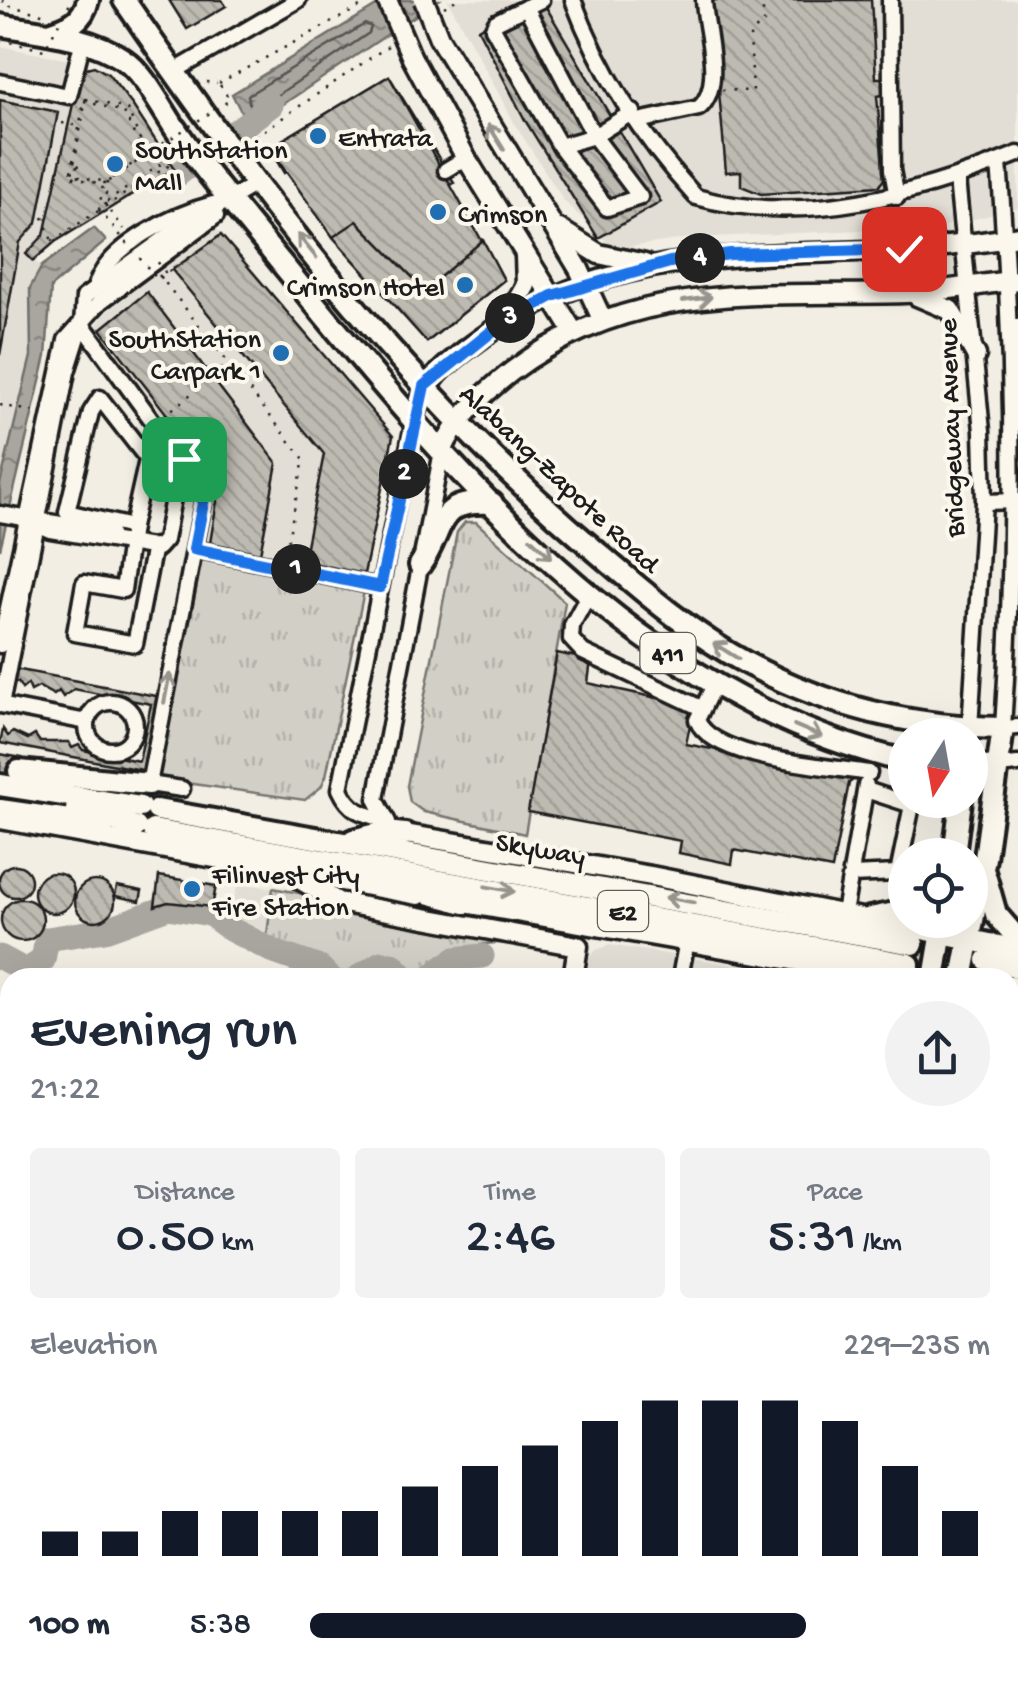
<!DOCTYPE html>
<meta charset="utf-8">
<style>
:root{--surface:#fff;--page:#f2f2f3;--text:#1f2937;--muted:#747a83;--accent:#111827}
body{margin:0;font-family:"Gochi Hand",sans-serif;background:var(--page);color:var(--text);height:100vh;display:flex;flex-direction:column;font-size:38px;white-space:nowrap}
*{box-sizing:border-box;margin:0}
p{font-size:32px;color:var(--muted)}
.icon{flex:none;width:55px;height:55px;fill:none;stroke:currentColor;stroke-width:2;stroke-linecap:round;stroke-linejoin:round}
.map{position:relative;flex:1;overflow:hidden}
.details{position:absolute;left:0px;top:968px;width:1020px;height:718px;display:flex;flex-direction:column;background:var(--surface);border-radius:30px 30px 0 0;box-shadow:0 10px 40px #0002}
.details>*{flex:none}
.needle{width:65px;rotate:191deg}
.controls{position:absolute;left:888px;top:718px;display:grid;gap:20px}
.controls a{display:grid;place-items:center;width:100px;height:100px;border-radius:50%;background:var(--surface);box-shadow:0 10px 40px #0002;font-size:50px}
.pin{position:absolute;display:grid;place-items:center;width:85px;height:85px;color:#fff;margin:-42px;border-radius:20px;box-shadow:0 5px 15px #0006}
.km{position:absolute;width:50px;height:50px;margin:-25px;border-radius:50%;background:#222;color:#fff;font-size:28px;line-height:50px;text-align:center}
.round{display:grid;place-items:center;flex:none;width:105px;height:105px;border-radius:52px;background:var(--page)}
.headline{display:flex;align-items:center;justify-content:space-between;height:170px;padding:0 30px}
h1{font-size:55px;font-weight:600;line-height:75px}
.metrics{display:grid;grid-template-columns:repeat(3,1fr);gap:15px;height:170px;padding:10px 30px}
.metrics div{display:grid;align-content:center;border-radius:10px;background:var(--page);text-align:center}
.metrics b{font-size:50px;font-weight:600}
.metrics small{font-size:28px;font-weight:400}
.metrics p{font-size:28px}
.chart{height:280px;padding:20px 30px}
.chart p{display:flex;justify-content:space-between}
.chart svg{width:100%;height:180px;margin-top:10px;stroke:var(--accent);stroke-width:6}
ul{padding:0 30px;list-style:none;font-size:32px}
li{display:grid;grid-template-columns:160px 120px 1fr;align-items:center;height:75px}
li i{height:25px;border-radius:12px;background:var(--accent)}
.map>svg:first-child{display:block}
.built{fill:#e2ded5}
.grass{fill:url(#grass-tufts);stroke:#777671;stroke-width:2.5}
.water{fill:url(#water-ripples);stroke:#716f6b;stroke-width:2.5}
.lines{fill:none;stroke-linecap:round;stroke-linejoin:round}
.shore{stroke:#545351;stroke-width:2.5}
.river{stroke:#a9a6a0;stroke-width:25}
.building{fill:url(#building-back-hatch);stroke:#1c1c1c;stroke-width:2.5}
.highway-tunnel{stroke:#d2cec6;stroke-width:20;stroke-dasharray:20 10;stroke-linecap:butt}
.minor-casing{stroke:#1c1c1c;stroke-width:21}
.major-casing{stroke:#1c1c1c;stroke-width:25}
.highway-casing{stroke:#1c1c1c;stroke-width:28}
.path{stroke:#1c1c1c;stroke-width:2.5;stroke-dasharray:2.5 8;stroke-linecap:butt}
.minor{stroke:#fbf7ec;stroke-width:14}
.major{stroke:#fbf7ec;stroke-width:18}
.highway{stroke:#fbf7ec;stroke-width:20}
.major-bridge-casing{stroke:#1c1c1c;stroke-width:25;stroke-linecap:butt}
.path-bridge{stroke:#1c1c1c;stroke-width:2.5;stroke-dasharray:2.5 8;stroke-linecap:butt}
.major-bridge{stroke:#fbf7ec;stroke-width:18}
.oneway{stroke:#97948e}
.route-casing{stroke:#fff;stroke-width:20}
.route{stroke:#1a73e8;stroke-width:12}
.poi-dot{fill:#1f6fb2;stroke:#fbf7ec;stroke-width:4}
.labels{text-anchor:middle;stroke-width:8;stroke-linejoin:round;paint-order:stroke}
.shield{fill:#fbf7ec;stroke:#5f5e5a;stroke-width:2.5}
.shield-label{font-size:25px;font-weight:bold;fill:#1c1c1c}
.poi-label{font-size:28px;fill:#1c1c1c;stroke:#fbf7ec;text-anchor:start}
.street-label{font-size:28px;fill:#1c1c1c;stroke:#fbf7ec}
</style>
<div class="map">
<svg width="1018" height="1683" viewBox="0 0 1018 1683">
<defs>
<pattern id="grass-tufts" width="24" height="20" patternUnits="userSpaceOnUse" patternTransform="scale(2.5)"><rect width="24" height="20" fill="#d2cfc6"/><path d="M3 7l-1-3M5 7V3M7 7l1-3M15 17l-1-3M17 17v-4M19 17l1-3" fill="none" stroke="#b4b1aa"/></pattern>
<pattern id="water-ripples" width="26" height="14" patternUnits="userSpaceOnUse" patternTransform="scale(2.5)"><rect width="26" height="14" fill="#a9a6a0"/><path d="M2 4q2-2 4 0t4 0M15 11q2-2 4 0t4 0" fill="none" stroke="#898682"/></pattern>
<pattern id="building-back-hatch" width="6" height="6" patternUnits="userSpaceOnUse" patternTransform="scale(2.5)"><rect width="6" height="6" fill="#bdbab1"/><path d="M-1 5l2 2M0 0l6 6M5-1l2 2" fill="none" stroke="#a29f98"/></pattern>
</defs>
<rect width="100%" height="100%" fill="#f2eee4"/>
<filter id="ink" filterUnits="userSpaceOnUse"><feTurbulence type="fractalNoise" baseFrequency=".01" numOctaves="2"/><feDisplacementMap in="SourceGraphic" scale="20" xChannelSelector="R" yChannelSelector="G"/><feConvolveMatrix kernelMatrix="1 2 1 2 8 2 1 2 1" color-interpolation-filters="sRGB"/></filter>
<g filter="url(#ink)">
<g class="built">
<path d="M448 0H1018V208L946 226 691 238 628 247 608 243 564 201 516 126Z"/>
<path d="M0 46 84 63 43 235 23 254 42 266 30 288 31 356 0 484Z"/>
<path d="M214 226 395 436 365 575 205 545 212 485 95 327 105 313Z"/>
<path d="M238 883 273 888 266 943 229 918Z"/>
<path d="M610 945 812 977 583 978 586 962 596 950Z"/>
<path d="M1010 1019 1018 1021V1683H445L447 1675H1010Z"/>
</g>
<g class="grass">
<path d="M465 522H476L565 602 525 834 424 812 410 802 407 786 457 532Z"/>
<path d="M202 559 364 591 326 776 321 787 305 800 158 779Z"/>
<path d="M273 888 559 942 572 956C498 940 485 931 420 977L393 961 376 958 350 977 335 978 320 961 266 943Z"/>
</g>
<g class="water">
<path d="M386 0H439L249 127 232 94Z"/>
<path d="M94 228 106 241 51 287 46 356 0 549V484L31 356 30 288 42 266Z"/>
</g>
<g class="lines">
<path class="shore" d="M365 24 371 27 369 33 257 109 250 108 248 95Z"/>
<g class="river">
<path d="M174 177 271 105"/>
<path d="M0 957 26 971 43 960 47 939 105 930 168 907 210 914 230 929 277 953 320 968 330 978"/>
<path d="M358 978 381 963 393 965 405 978"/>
<path d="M429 978 455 959 482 956"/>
</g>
</g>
<g class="building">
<path d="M169 0H222L226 6 187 29Z"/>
<path d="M528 0H542L661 202 598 238 526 122 478 29Z"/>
<path d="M711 0H871L876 78H882L885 86 883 95 877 96 884 179 879 186 761 194 741 186V171L726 172Z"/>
<path d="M94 66 108 74 133 106 174 169 55 242 33 261 26 254 44 235 79 77 82 69Z"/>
<path d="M389 76 454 183 417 206 367 123 284 173 269 148Z"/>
<path d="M389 76 504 280 427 342 333 237 269 148Z"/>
<path d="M0 100 58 112 37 223 20 242 0 355Z"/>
<path d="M357 221 425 290 483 240 504 280 427 342 333 237Z"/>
<path d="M221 235 393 436 364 574 303 561 324 454 172 270Z"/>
<path d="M147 292 277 463 260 554 210 543 220 483 101 329Z"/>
<path d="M557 653 591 660 588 683 694 706 686 744 857 777 849 783 832 869 734 850 732 864 679 853 681 841 528 812Z"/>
<path d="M15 669 161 697 147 771 0 743 3 729 8 736 13 732 28 739 35 735 40 742H69L72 748 79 745 83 750 139 761 151 704 74 689 63 697 59 691 54 695 39 687 31 691 28 684 22 689 18 682 11 685Z"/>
<path d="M0 754 22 758 17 781 0 778Z"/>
<circle cx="15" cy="881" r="16"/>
<circle cx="54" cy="893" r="20"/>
<path d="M159 876 216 886 212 907 168 902 155 906Z"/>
<circle cx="95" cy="901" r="20"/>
<path d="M117 886 142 891 140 901 115 896Z"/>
<circle cx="22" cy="920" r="21"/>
<path d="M1010 1055 1018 1056V1138L1010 1136Z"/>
<path d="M1010 1151 1018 1152V1194L1010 1235Z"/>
<path d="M0 1189 10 1191V1331L0 1329Z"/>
<path d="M1010 1285 1018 1287V1356L1010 1354Z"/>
<path d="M1010 1360 1018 1362V1412L1011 1444Z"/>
<path d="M1018 1596V1683H1014L1001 1680 1002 1675H1010V1635Z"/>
<path d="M10 1597V1630L0 1631V1598Z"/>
<path d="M213 1675H245L243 1683H211Z"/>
<path d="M590 1675H660L702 1683H589Z"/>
</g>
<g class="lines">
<g class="highway-tunnel">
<path d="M913 944 980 958"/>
<path d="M909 964 971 978"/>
</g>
<g class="minor-casing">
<g id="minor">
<path d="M573 0C600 72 644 140 696 197 803 227 919 194 1018 154"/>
<path d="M890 0 892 170 897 197"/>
<path d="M526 7 594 136 640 197 607 208 560 146 493 28 496 22 541 0"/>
<path d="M173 72 298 0"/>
<path d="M0 82 69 96 83 40"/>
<path d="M638 121 699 108C725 85 705 31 704 0"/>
<path d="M560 146 594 136 633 112"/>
<path d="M999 162C1014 352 1016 538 1003 728L1018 727"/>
<path d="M446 170 466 158"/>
<path d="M957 179 982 431 984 502 970 728"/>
<path d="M96 285C109 245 175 214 213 204"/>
<path d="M82 324 205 493 149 784 182 789"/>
<path d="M984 502 1018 501"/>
<path d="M0 514 110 532"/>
<path d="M25 519 50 530 158 548 165 540 174 493 100 398 91 412 67 512 132 527 147 460"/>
<path d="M132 527 123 590 84 583 75 633 135 644 154 546"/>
<path d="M195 549 380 587"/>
<path d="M590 592 572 625 571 639 583 652 701 708"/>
<path d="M0 645 66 340 100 302 216 216"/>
<path d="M715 683 697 720C713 760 828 766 869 773"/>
<circle cx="111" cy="726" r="24"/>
<path d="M0 705 87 722"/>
<path d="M1 705 67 372 82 324 84 297 171 234 257 183"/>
<path d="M998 766 1018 764"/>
<path d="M386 820C362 814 350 811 340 789L414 419"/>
<path d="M388 822 376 799 442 451"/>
<path d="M851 875 898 873 912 805 866 790"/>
<path d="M844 913 866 785"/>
<path d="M680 978 687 940"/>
<path d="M0 1142 10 1145"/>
<path d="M0 1400 10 1394"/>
<path d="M1010 1580 1018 1539"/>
<path d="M5 1584 10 1544"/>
<path d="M793 1675 836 1683"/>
<path d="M257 1683 258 1675"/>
<path d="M366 1683 367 1675"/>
<path d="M437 1683 439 1675"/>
<path d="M548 1683 550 1675"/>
<path d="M990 1683 991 1675"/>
</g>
</g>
<g class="major-casing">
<g id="major">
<path d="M439 38 579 269 602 319"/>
<path d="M412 58 466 158 573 331"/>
<path d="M559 229 599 254 645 264"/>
<path d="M917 296 950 310 976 355"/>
<path d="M509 315 526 285 525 256"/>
<path d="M1013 353 1018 328"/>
<path d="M414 419C424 380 447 363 479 340 642 219 834 272 1018 236"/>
<path d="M442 451C457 417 482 395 511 372 633 279 762 297 905 293 942 292 980 284 1018 280"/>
<path d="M0 819 418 895"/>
<path d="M405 834 651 876 942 934"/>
<path d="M299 879 338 902 578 946 573 978"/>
<path d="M453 901 896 978"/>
</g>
</g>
<g class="highway-casing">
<g id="highway">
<path d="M124 0C259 197 408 391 591 547 640 589 690 633 748 664 829 707 911 727 1003 728L985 858 962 978"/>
<path d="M0 25C42 33 87 35 123 59 146 74 164 114 181 137 201 166 224 193 246 220 423 435 619 695 905 761"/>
<path d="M49 33C69 27 83 21 88 0"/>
<path d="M420 565C447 527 433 500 492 503"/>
<path d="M970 768 998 766"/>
<path d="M19 771 149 784"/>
<path d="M0 785 140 807"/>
<path d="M76 809 136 827"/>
<path d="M0 810 104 825"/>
<path d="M157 810 913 944"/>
<path d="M153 830 909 964"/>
<path d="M353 840 385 832 405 834"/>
<path d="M954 855 961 800"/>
<path d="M985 875 996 914 1018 939"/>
<path d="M402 886 465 903"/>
<path d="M870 918 905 911"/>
<path d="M942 934 1018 950"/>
<path d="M987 960 1018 968"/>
<path d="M934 978 944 920"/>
<path d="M1010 987 1018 988"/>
<path d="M1010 1005 1018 1007"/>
</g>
</g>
<g class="path">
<path d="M3 0V4L46 15"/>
<path d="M444 7 456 0"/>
<path d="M206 82 217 83"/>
<path d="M219 83 371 1"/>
<path d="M220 85 230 100"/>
<path d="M722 90 753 91 750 35 764 22 762 0"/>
<path d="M86 99 127 109 147 155 107 182 72 175Z"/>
<path d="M84 101 124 112 144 156 103 184 70 177Z"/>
<path d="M62 123 80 126"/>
<path d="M247 142 388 46"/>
<path d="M107 182 105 204 124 229"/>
<path d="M107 202 174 155"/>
<path d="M99 210 103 185"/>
<path d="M43 217 52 241"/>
<path d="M159 275 304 459 285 555"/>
<path d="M0 405 36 412"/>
<path d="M164 416 228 364"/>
<path d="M517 978 559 967"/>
<path d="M1010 1146 1018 1148"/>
<path d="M1010 1270 1018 1260"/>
<path d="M1010 1463 1018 1465"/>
<path d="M916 1675 959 1683"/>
</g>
<use href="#minor" class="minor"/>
<use href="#major" class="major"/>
<use href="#highway" class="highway"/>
<g class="major-bridge-casing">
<g id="major-bridge">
<path d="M387 0 412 58"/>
<path d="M424 0 439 38"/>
</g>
</g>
<g class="path-bridge">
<path d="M0 40 44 50 72 0"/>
<path d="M166 143 173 156 177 153 171 147"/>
<path d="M74 178 78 161 80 176"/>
<path d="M99 210 158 280 176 266 165 272 157 261"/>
<path d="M52 241 171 164 159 146 230 100"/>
</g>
<use href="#major-bridge" class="major-bridge"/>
</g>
<defs><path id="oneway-shaft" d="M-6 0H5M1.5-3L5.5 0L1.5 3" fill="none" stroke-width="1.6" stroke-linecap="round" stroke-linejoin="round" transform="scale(2.5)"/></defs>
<g class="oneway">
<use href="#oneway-shaft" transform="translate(496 137) rotate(-122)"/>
<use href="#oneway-shaft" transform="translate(307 246) rotate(-129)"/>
<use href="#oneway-shaft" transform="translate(697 299) rotate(-8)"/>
<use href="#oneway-shaft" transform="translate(541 548) rotate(43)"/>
<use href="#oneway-shaft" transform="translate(726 651) rotate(-148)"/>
<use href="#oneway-shaft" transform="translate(167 688) rotate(-79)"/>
<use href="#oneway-shaft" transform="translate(808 731) rotate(23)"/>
<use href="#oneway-shaft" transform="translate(500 889) rotate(10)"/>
<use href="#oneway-shaft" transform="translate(680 900) rotate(-170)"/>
</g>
</g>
<g class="lines" filter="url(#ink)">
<g class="route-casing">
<path id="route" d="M184 459 205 493 194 549 380 587 424 386 501 324 552 296 670 262 730 254 904 249"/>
</g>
<use href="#route" class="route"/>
</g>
<g class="poi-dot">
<circle cx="318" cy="136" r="10"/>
<circle cx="115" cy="164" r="10"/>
<circle cx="438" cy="212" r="10"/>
<circle cx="465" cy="285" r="10"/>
<circle cx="281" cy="353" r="10"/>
<circle cx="192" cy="889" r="10"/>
</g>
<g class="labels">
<g class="shield">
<rect x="640.5" y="633" width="55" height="40" rx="8"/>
<rect x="598" y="891" width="50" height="40" rx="8"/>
</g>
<g class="shield-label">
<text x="668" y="662">411</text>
<text x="623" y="920">E2</text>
</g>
<g class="poi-label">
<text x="338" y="146">Entrata</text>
<text x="135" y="158">SouthStation<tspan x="135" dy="32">Mall</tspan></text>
<text x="458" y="222">Crimson</text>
<text x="445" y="295" text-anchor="end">Crimson Hotel</text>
<text x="261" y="347" text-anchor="end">SouthStation<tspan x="261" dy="32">Carpark 1</tspan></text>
<text x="212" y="883">Filinvest City<tspan x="212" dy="32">Fire Station</tspan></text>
</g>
<g class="street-label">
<text transform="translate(949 428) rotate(-92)" y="10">Bridgeway Avenue</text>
<text transform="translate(561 477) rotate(43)" y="10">Alabang-Zapote Road</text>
<text transform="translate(541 847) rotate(10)" y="10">Skyway</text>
</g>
</g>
</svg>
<div class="controls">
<a><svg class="needle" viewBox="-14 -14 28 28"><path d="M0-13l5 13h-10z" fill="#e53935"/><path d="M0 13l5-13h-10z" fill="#747a83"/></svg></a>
<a><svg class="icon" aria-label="locate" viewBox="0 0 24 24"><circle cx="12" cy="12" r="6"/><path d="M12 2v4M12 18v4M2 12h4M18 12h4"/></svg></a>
</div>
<div class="pin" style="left:184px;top:459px;background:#1e9e55"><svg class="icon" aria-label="arrive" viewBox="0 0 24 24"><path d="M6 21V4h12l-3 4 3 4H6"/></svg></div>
<div class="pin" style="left:904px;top:249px;background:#d93025"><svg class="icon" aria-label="check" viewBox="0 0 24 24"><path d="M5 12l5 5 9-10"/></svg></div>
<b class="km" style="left:296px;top:569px">1</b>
<b class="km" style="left:404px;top:474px">2</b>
<b class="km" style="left:510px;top:318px">3</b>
<b class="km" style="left:700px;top:258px">4</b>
<section class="details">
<div class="headline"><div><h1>Evening run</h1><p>21:22</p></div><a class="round"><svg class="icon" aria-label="share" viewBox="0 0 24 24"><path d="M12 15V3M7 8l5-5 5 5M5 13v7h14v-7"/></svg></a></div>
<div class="metrics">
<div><p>Distance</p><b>0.50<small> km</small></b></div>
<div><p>Time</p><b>2:46</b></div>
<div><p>Pace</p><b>5:31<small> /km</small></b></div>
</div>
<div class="chart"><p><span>Elevation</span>229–235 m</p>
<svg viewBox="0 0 160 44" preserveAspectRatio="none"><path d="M5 44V38M15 44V38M25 44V33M35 44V33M45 44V33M55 44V33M65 44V27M75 44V22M85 44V17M95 44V11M105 44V6M115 44V6M125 44V6M135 44V11M145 44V22M155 44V33"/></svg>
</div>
<ul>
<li><b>100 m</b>5:38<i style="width:73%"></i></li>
</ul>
</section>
</div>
